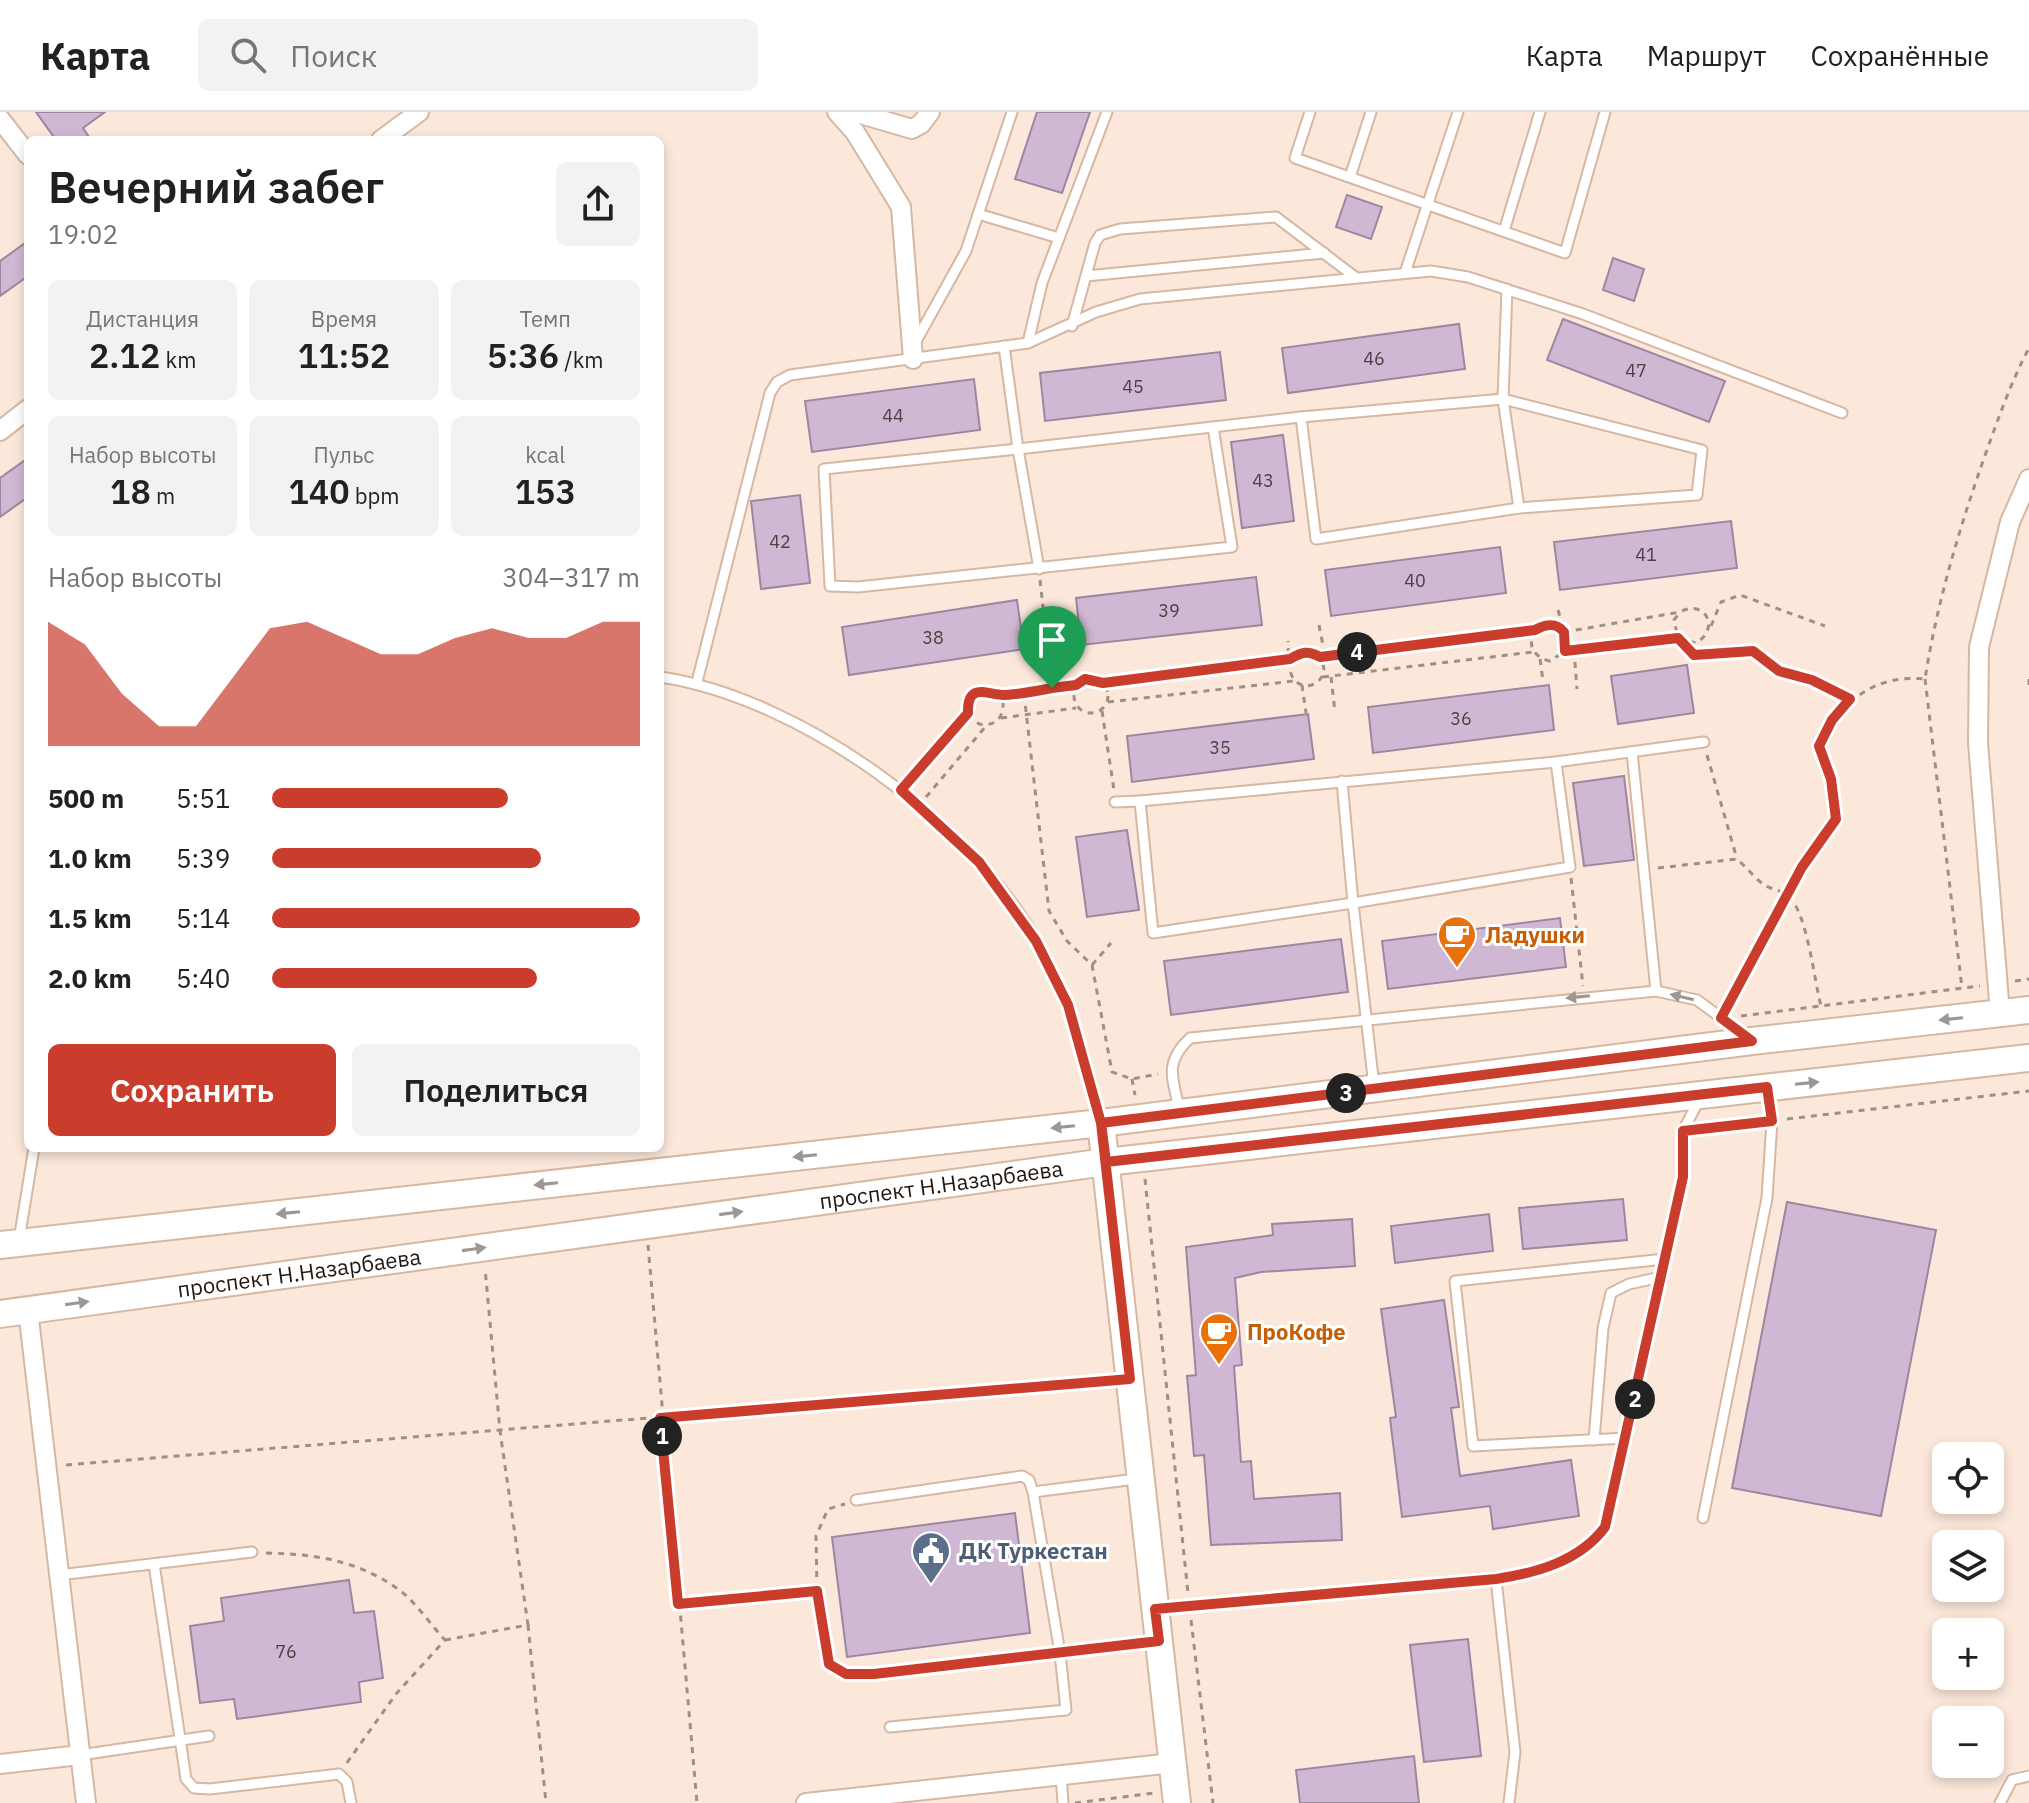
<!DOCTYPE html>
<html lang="ru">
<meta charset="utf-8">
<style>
:root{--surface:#fff;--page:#f2f2f2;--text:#202124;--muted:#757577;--line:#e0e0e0;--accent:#ca3d2d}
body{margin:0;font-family:"IBM Plex Sans",sans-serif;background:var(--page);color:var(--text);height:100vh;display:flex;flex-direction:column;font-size:30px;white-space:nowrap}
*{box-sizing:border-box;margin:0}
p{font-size:26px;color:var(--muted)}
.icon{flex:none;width:44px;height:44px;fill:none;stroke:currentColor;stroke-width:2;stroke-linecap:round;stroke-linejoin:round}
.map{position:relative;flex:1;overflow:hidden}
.side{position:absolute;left:24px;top:24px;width:640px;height:1016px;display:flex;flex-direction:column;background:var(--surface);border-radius:12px;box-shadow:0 4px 12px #0003}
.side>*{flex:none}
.fabs{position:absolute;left:1932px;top:1330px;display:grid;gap:16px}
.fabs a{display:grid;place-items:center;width:72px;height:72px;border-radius:12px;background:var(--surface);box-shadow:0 4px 12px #0003;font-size:40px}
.pin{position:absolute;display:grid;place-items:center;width:68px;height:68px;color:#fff;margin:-82px -34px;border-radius:50% 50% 50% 0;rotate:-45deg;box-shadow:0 0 8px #0007}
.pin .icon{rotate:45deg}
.km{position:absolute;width:40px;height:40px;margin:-20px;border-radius:50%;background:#222;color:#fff;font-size:22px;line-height:40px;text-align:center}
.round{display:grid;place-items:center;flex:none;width:84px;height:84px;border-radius:12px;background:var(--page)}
.summary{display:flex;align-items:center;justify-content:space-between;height:136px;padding:0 24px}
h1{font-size:44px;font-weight:600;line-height:60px}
.stats{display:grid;grid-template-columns:repeat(3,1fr);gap:12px;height:136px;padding:8px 24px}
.stats div{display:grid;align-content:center;border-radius:12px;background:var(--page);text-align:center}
.stats b{font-size:34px;font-weight:600}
.stats small{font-size:22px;font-weight:400}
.stats p{font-size:22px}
.chart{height:224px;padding:16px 24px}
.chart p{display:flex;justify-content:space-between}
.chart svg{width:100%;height:144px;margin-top:8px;fill:var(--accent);opacity:.7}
.button{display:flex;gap:16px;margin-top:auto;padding:16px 24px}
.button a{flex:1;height:92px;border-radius:12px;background:var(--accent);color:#fff;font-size:32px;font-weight:600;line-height:92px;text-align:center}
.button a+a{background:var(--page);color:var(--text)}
ul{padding:0 24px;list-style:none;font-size:26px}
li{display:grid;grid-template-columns:128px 96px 1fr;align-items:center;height:60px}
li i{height:20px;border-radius:10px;background:var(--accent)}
header{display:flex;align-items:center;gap:48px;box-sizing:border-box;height:112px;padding:0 40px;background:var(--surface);border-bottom:2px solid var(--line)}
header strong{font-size:38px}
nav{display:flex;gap:44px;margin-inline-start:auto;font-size:28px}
.search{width:560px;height:72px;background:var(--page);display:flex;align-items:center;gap:20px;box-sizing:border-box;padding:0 28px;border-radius:12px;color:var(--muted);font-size:30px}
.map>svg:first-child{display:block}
.building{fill:#d0b8d4;stroke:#9d86a1;stroke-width:2}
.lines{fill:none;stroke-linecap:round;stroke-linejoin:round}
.lane-casing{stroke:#d6b7a1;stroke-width:13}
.street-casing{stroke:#d6b7a1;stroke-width:22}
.secondary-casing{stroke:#d6b7a1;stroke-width:30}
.path{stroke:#9f8f84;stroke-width:3;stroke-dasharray:6 6;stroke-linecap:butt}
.lane{stroke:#fff;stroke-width:9}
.street{stroke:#fff;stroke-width:18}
.secondary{stroke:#fff;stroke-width:26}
.oneway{fill:#9c9793}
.route-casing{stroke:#fff;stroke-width:16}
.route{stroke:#ca3d2d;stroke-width:10}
.labels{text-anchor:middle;stroke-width:6;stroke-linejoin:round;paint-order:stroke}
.number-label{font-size:18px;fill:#4e3f40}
.food-label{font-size:22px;font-weight:bold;fill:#c56008;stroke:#fff;text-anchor:start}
.street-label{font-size:22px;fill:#22170f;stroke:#fff}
.service-label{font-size:22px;font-weight:bold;fill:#4e5e75;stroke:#fff;text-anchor:start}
</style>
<header>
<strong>Карта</strong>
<div class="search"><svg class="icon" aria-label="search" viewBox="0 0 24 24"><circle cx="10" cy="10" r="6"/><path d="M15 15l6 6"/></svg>Поиск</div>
<nav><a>Карта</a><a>Маршрут</a><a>Сохранённые</a></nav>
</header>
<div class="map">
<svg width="2029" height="1691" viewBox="0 0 2029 1691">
<rect width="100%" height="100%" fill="#fce8db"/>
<g class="building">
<path d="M36 0H105L83 16 91 28H56Z"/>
<path d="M1037 0H1090L1062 81 1015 67Z"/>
<path d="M1347 83 1382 95 1371 127 1336 115Z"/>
<path d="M28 129V164L0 184V149Z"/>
<path d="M1613 146 1644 157 1634 189 1603 178Z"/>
<path d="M1563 207 1725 269 1709 310 1547 248Z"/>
<path d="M1459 212 1465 257 1288 281 1282 236Z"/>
<path d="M1220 240 1226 288 1045 309 1040 261Z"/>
<path d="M974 267 980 318 812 340 805 289Z"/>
<path d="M1283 323 1294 409 1242 416 1231 330Z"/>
<path d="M28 346V385L0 405V366Z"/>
<path d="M800 383 810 471 761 477 751 389Z"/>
<path d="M1731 409 1737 456 1560 478 1554 430Z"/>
<path d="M1500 435 1506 481 1331 504 1325 458Z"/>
<path d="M1256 465 1262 513 1081 533 1076 486Z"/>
<path d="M1017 488 1024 537 849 563 842 515Z"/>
<path d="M1687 553 1694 601 1618 612 1611 564Z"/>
<path d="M1549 573 1554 618 1373 641 1368 595Z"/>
<path d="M1308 602 1314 647 1132 670 1127 624Z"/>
<path d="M1624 664 1634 748 1584 754 1573 671Z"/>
<path d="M1127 718 1139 798 1087 805 1076 725Z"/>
<path d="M1560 806 1566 855 1388 877 1382 829Z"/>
<path d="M1341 827 1348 880 1171 903 1164 849Z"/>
<path d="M1623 1087 1627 1128 1523 1137 1519 1096Z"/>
<path d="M1787 1090 1936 1118 1881 1404 1732 1376Z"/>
<path d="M1489 1102 1493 1139 1395 1151 1391 1114Z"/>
<path d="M1352 1107 1355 1154 1261 1160 1235 1166 1242 1253 1234 1254 1241 1350 1251 1349 1254 1387 1340 1381 1342 1428 1211 1433 1204 1343 1194 1344 1187 1264 1196 1263 1186 1135 1273 1123 1272 1112Z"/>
<path d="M1444 1188 1459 1295 1451 1296 1460 1364 1571 1348 1579 1404 1493 1417 1490 1394 1402 1405 1390 1306 1396 1305 1381 1197Z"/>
<path d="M1015 1401 1030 1521 847 1545 832 1425Z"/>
<path d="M349 1468 354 1501 374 1499 383 1566 359 1570 361 1590 237 1607 234 1587 200 1591 190 1514 224 1509 221 1486Z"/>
<path d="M1468 1527 1481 1644 1424 1650 1410 1533Z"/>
<path d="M1414 1644 1419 1691H1300L1296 1658Z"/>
</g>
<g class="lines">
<g class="lane-casing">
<g id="lane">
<path d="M1310 0 1295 46 1565 141 1605 0"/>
<path d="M1350 65 1371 0"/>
<path d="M978 102 1059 126"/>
<path d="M1504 119 1540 0"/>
<path d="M1405 161 1458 0"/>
<path d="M1086 164 1324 141"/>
<path d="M1507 177 1503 287 1519 396"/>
<path d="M1072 214 1095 131 1100 123 1120 117 1276 105 1355 165"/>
<path d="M915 231 966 139 1012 0"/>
<path d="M1028 231 1042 171 1107 0"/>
<path d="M1004 234 1018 337 824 357 830 474 858 475 1232 435 1213 315"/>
<path d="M1503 287 1702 338 1697 383 1519 396 1316 427 1301 305Z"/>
<path d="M1039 457 1018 337 1301 305"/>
<path d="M660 565C798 585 970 709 1038 831 1069 888 1086 946 1101 1009"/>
<path d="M697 570 770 281 777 270 790 263 1028 231 1096 200 1140 187 1431 159 1468 165 1583 202 1842 301"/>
<path d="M1632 640 1656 879"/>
<path d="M1556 650 1704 630"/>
<path d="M1342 669 1353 791 1570 755 1556 650 1140 689 1153 821 1353 791 1374 974"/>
<path d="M1115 690 1140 689"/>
<path d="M1180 1000C1173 967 1163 951 1190 926L1656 879 1697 888 1746 924"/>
<path d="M19 1128 34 1036"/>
<path d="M1627 1326 1473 1334 1455 1169 1665 1147"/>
<path d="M1594 1328 1603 1216 1611 1181 1629 1172 1661 1165"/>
<path d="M1136 1367 1033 1380 1060 1541 1156 1529"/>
<path d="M856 1388 1022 1364 1029 1368 1033 1380"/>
<path d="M1703 1406 1767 1086 1772 1009 1768 979"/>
<path d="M154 1452 186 1667 194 1676 210 1677 339 1662 347 1670 351 1691"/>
<path d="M59 1463 252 1440"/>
<path d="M1496 1467 1515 1640 1509 1691"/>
<path d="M1158 1497 1521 1463 1569 1446 1595 1428 1605 1415 1683 1065V1019L1700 986"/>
<path d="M874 1562 1060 1541 1066 1598 890 1615"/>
<path d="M80 1643 209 1624"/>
<path d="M1061 1663 1063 1691"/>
<path d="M2000 1691 2012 1668 2029 1664"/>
</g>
</g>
<g class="street-casing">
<g id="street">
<path d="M837 0 855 20 901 95 913 247"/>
<path d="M854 0 912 17 921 12 930 0"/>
<path d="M0 7 28 43"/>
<path d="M381 28 419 0"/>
<path d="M0 319 28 297"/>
<path d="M2000 901 1978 631 1979 535 2010 410 2029 367"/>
<path d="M28 1198 86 1691"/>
<path d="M0 1652 80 1643"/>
<path d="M806 1691 1173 1651"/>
</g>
</g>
<g class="secondary-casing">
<g id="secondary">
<path d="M1101 1011 1177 1691"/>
<path d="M0 1133 1101 1011 1752 929 2029 898"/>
<path id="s1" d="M0 1202 1106 1050 2029 946"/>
</g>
</g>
<g class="path">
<path d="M1040 468 1052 576"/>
<path d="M1558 498 1567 529 1565 539 1550 549C1528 544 1525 524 1544 512L1561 516"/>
<path d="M1319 513 1325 544"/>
<path d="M1711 514 1721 490 1740 483 1825 514"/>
<path d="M1564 520 1680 500C1705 486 1721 517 1696 531L1678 526 1674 508 1680 500"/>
<path d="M1686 530 1694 543 1753 539 1779 559 1812 568 1850 587"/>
<path d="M1574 538 1577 577"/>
<path d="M1565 539 1677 526"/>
<path d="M1320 545 1535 518 1533 507"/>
<path d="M1540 547 1543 569"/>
<path d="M1323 565 1533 540"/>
<path d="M1331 565 1335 600"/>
<circle cx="1091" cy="584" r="17"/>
<path d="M1925 567 1962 876"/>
<path d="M2029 567V579"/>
<path d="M1103 571 1290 547 1311 540C1342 558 1309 587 1294 567 1287 559 1289 539 1288 529"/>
<path d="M1302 573 1306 601"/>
<path d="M1024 582 1049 799 1067 829 1092 853 1112 960 1132 967 1158 962"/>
<path d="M999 583 1076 573"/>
<path d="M1108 590 1294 569"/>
<path d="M1102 599 1114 678"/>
<path d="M1001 606 1076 596"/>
<path d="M1707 643 1737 747"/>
<path d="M909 669 968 601V593L977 580 992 579 1003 590C1004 606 995 615 979 612L968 601"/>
<path d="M926 685 986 614"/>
<path d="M1658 756 1737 747C1746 755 1754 765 1764 773 1771 777 1780 778 1787 783 1807 797 1814 868 1821 894"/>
<path d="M1571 766 1583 874"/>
<path d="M1092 853 1111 831"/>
<path d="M2015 869 2029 867"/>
<path d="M1727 896 1802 755 1836 707 1831 667 1819 634C1841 590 1873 562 1925 567 1937 491 1958 421 1983 349 1997 310 2010 272 2029 236"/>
<path d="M1741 904 1980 874"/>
<path d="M1132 967 1135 983"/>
<path d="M1787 1007 2029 979"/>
<path d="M1699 1017 1759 1010"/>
<path d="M1145 1067 1188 1481"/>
<path d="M648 1133 697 1691"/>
<path d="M66 1353 1107 1269"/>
<path d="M266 1441C314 1442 357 1448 398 1477 415 1489 430 1512 445 1528L396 1582 346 1652"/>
<path d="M817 1477 816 1424 828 1397 845 1392"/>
<path d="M680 1492 817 1479 829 1552 846 1562H863"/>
<path d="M1191 1508 1213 1691"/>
<path d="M528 1513 546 1691"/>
<path d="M445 1528 528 1513 500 1319 485 1156"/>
<path d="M1075 1691 1155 1681"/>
</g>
<use href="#lane" class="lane"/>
<use href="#street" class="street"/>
<use href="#secondary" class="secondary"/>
</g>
<defs><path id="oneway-solid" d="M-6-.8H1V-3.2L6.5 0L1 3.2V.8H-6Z" transform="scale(2)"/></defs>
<g class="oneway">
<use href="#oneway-solid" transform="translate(1578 885) rotate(174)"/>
<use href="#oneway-solid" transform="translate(1682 885) rotate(-167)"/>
<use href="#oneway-solid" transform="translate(1951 907) rotate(174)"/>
<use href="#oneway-solid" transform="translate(1807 971) rotate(-6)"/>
<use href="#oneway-solid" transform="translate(1063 1015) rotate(174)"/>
<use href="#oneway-solid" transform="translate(805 1044) rotate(174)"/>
<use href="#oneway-solid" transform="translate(546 1072) rotate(174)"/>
<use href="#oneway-solid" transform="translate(288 1101) rotate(174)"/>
<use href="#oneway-solid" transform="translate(731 1101) rotate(-8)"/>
<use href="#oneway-solid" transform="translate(474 1137) rotate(-8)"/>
<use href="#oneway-solid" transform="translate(77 1191) rotate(-8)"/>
</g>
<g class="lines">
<g class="route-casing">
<path id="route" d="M1052 576C1036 579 1021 582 1005 583 989 584 967 568 968 601L901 678 979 750 1036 829 1068 893 1101 1011 1130 1267 660 1306 678 1492 817 1479 829 1552 846 1562H874L1159 1529 1155 1497 1496 1467C1536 1461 1580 1449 1605 1415L1683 1065V1019L1772 1009 1767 975 1106 1050 1101 1011 1752 929 1721 906 1802 755 1836 707 1831 667 1819 634 1832 608 1850 587 1812 568 1779 559 1753 539 1694 543 1678 526 1565 539 1564 520C1556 510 1546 512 1535 518L1320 545C1308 538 1302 540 1290 547L1103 571 1085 567 1076 573 1052 576"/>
</g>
<use href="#route" class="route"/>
</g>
<defs>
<g id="cafe-pin" transform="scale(2)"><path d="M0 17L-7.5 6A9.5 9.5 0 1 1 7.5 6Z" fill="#e8710a" stroke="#fff"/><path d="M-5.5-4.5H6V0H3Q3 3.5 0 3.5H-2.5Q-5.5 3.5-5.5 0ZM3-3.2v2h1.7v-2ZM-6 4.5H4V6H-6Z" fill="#fff"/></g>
<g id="civic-pin" transform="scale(2)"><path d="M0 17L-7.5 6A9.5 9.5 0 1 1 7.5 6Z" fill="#5c6f8a" stroke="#fff"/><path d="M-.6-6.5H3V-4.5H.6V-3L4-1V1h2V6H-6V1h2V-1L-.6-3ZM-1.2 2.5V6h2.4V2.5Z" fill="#fff"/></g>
</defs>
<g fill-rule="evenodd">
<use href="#cafe-pin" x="1457" y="823"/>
<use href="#cafe-pin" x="1219" y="1220"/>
<use href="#civic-pin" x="931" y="1439"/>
</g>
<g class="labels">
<g class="number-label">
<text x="1374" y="253">46</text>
<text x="1636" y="265">47</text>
<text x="1133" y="281">45</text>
<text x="893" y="310">44</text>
<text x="1263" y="375">43</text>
<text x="780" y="436">42</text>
<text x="1646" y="449">41</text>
<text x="1415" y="475">40</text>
<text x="1169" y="505">39</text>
<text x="933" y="532">38</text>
<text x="1461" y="613">36</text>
<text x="1220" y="642">35</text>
<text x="286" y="1546">76</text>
</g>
<g class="food-label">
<text x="1485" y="831">Ладушки</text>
<text x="1247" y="1228">ПроКофе</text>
</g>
<g class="street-label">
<text dy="8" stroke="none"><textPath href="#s1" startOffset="950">проспект Н.Назарбаева</textPath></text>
<text dy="8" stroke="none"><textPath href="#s1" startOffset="302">проспект Н.Назарбаева</textPath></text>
</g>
<g class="service-label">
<text x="959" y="1447">ДК Туркестан</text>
</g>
</g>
</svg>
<div class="fabs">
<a><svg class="icon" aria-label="locate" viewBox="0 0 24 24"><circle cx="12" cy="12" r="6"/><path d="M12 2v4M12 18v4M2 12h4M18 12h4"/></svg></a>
<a><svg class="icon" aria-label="layers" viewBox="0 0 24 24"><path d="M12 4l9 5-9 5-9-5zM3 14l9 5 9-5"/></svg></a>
<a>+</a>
<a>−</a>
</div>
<div class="pin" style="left:1052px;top:576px;background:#1e9e55"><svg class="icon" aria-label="arrive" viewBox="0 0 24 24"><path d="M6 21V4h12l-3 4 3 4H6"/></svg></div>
<b class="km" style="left:662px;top:1324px">1</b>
<b class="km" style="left:1635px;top:1287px">2</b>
<b class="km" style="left:1346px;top:981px">3</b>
<b class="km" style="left:1357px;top:540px">4</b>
<section class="side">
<div class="summary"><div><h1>Вечерний забег</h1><p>19:02</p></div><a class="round"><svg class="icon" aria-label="share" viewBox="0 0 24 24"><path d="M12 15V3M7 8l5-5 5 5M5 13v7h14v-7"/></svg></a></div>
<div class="stats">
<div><p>Дистанция</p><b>2.12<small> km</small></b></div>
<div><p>Время</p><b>11:52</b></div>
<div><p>Темп</p><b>5:36<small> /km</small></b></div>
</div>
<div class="stats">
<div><p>Набор высоты</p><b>18<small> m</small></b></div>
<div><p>Пульс</p><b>140<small> bpm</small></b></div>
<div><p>kcal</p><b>153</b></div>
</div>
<div class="chart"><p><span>Набор высоты</span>304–317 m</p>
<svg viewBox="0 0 160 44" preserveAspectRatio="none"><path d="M0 44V6L10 13L20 28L30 38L40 38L50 23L60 8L70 6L80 11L90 16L100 16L110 11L120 8L130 11L140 11L150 6L160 6V44z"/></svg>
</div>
<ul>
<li><b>500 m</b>5:51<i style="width:64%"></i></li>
<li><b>1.0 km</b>5:39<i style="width:73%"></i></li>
<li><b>1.5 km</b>5:14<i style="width:100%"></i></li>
<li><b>2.0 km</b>5:40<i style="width:72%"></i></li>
</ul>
<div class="button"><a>Сохранить</a><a>Поделиться</a></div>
</section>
</div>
